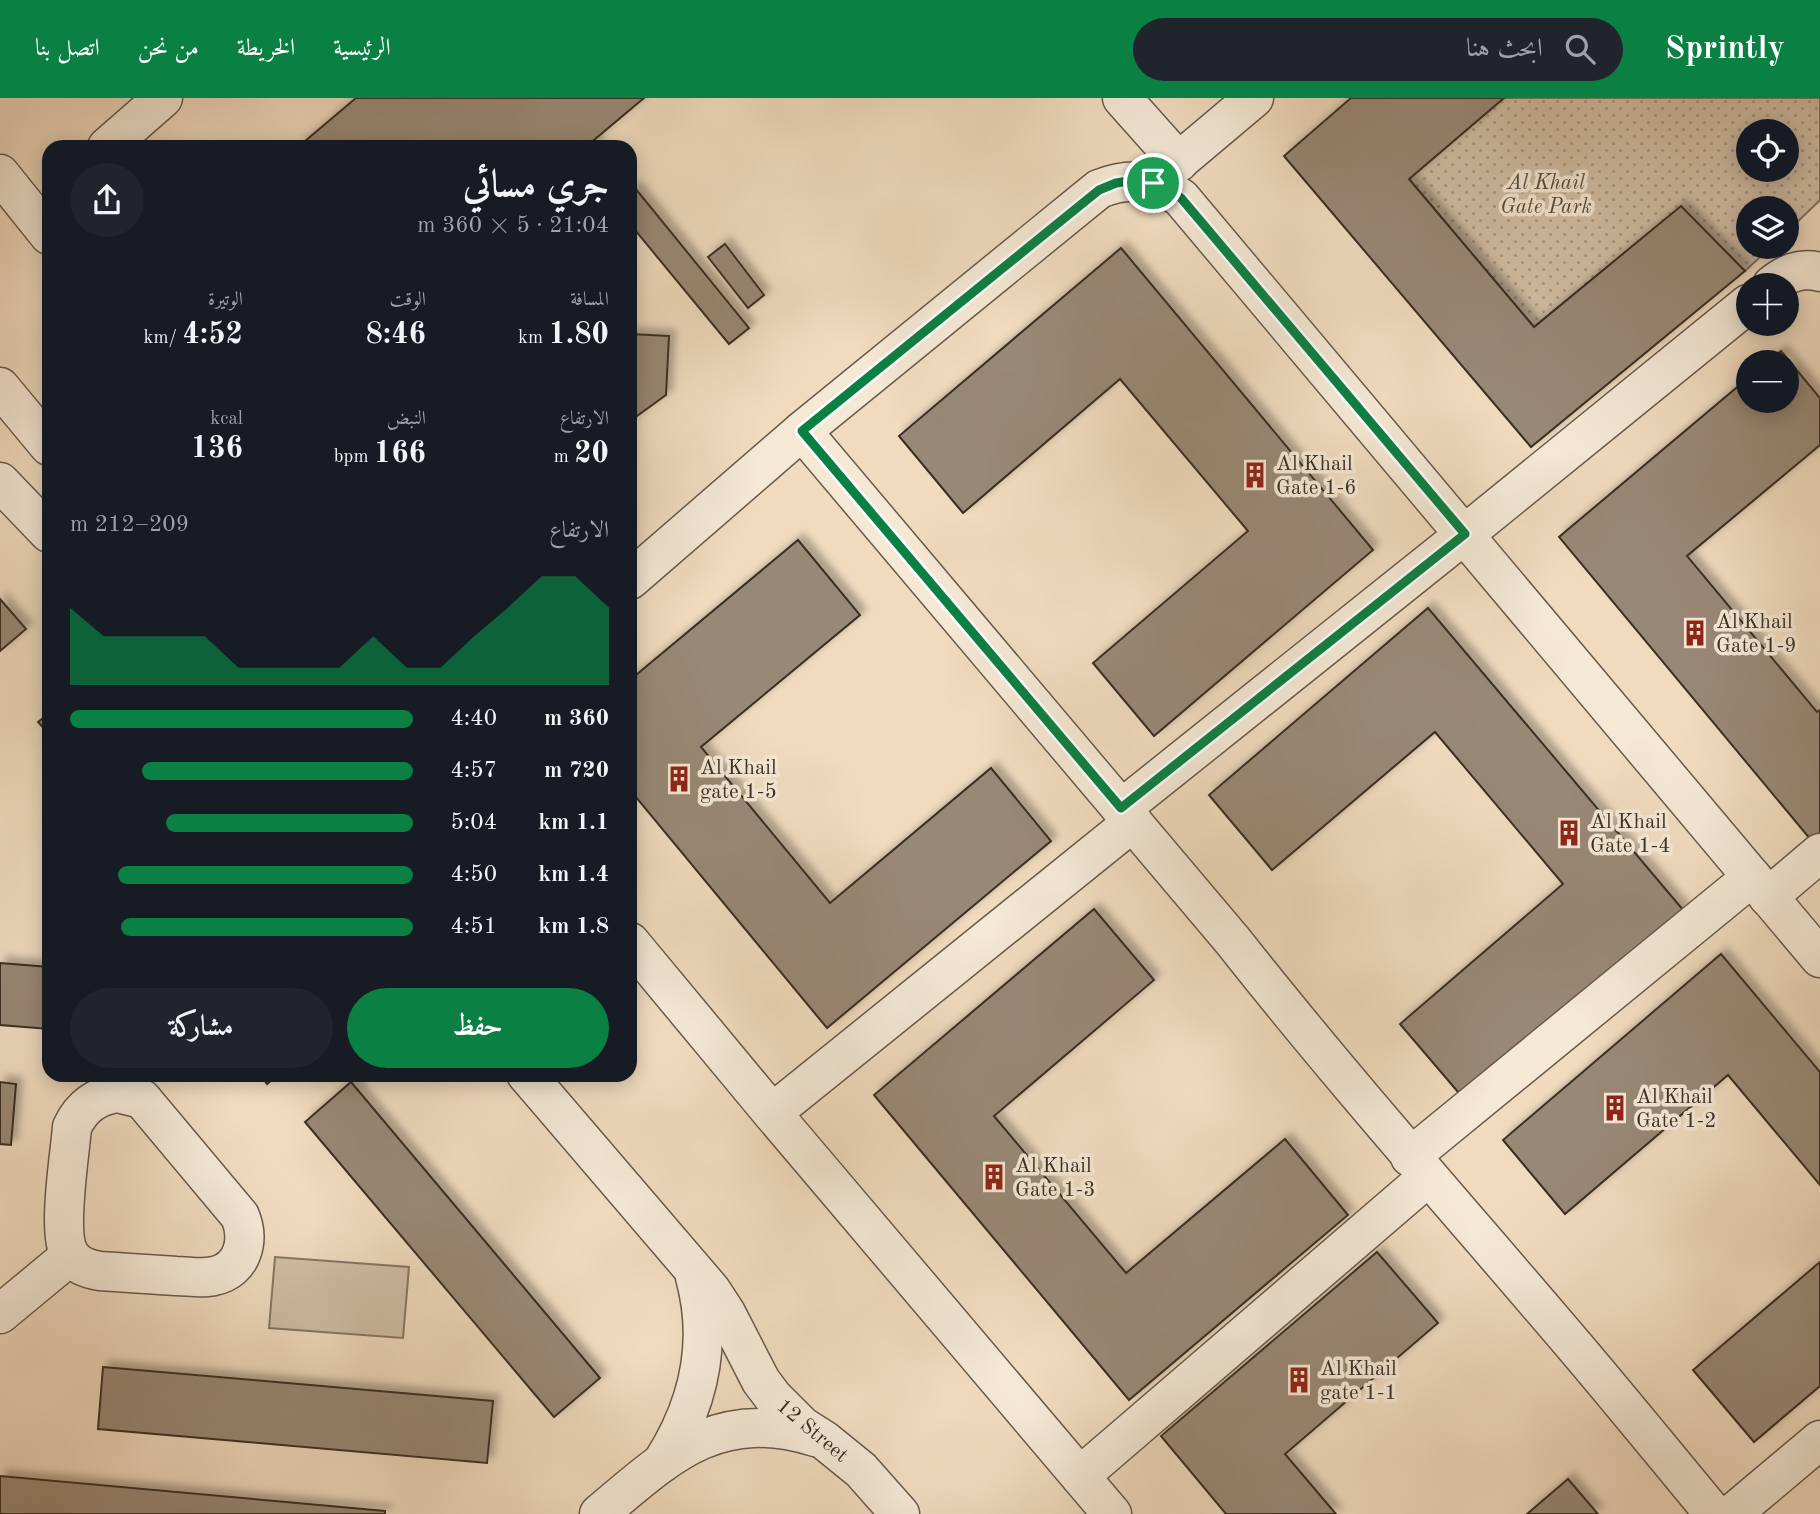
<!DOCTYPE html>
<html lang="ar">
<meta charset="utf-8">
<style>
:root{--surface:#171b24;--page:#20242c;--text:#f1f3f6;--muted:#9ea1a6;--accent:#0b8043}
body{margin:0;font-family:"Old Standard TT",Amiri,serif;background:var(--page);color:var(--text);direction:rtl;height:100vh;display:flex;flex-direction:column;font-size:26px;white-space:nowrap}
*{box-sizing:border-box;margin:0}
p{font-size:23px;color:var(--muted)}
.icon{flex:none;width:38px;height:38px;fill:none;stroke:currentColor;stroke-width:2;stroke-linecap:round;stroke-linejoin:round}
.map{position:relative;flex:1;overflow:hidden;direction:ltr}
.panel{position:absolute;left:42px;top:42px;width:595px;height:942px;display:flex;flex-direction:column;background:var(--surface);border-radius:21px;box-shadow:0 4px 18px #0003;direction:rtl}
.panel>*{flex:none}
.tools{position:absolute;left:1736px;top:21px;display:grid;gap:14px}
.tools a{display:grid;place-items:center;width:63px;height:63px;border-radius:50%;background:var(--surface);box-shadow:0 4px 18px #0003;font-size:35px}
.pin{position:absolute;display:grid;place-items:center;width:60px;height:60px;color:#fff;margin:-30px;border:4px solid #fff;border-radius:50%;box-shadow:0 2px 7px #0007}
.round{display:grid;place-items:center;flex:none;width:74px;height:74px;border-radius:37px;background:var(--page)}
.headline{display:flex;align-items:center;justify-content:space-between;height:119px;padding:0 28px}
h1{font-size:38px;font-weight:600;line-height:52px}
.stats{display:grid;grid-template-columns:repeat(3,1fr);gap:10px;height:119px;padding:7px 28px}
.stats div{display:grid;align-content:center}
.stats b{font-size:30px;font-weight:600}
.stats small{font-size:19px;font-weight:400}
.stats p{font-size:19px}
.chart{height:196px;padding:14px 28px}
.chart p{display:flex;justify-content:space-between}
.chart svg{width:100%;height:126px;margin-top:7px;fill:var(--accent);opacity:.7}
.action{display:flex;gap:14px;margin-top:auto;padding:14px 28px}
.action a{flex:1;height:80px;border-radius:42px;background:var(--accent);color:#fff;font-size:28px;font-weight:600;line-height:80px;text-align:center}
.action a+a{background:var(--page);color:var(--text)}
ul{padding:0 28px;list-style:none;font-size:23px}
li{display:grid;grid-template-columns:112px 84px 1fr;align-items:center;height:52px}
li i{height:18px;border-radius:9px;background:var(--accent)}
header{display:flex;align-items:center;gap:42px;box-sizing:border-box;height:98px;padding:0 35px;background:var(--accent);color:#fff}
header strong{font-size:33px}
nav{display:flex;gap:38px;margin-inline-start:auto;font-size:24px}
.search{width:490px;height:63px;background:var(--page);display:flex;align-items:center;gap:18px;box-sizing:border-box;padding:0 24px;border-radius:38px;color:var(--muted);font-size:26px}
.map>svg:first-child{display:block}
.grass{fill:#d1bea5;stroke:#867664;stroke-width:2}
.park{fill:url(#park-dots);stroke:#867664;stroke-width:2;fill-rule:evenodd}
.building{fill:#998875;stroke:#3b2f24;stroke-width:2;filter:url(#shadow)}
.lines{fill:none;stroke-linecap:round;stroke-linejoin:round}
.minor-casing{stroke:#685a4b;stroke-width:41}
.minor{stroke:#f5e8d5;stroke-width:38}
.route-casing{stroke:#fff;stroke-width:14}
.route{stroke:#0b8043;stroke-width:9}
.labels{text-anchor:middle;stroke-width:7;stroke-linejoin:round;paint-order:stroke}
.park-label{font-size:21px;font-style:italic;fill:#594c3e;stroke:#f5e8d5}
.poi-label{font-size:21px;fill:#3b2f24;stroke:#f5e8d5;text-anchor:start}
.street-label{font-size:21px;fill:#3b2f24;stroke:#f5e8d5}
</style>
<header>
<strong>Sprintly</strong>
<div class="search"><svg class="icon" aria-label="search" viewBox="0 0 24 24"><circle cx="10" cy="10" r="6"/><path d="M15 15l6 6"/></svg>ابحث هنا</div>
<nav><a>الرئيسية</a><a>الخريطة</a><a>من نحن</a><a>اتصل بنا</a></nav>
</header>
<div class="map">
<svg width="1820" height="1416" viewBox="0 0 1820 1416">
<defs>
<pattern id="park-dots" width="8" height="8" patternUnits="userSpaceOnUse" patternTransform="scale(1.75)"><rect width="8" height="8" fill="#d1bea5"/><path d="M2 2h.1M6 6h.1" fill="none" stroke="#ab9b86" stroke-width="1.8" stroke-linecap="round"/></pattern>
<filter id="shadow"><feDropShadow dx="6" dy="-6" stdDeviation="3.5" flood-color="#0004"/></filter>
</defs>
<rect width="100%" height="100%" fill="#f0dbbf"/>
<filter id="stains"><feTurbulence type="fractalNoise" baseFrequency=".00286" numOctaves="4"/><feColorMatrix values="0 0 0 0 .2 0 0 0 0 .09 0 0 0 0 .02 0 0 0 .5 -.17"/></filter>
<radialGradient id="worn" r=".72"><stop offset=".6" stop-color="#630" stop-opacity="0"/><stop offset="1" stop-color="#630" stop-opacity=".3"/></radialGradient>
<path class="grass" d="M275 1159 409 1169 403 1240 269 1230Z"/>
<path class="park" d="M1504 0H1820V102L1787 134V110H1748V149H1771L1745 173 1677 112 1534 229 1409 81ZM1748 33H1787V72H1748Z"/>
<g class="building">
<path d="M356 0H644L594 42 599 49H298Z"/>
<path d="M1351 0H1504L1409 81 1534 229 1681 108 1745 173 1531 349 1284 58Z"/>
<path d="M635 90 749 230 729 246 630 126V94Z"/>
<path d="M725 146 764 197 748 210 708 159Z"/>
<path d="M1121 150 1373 452 1154 638 1093 565 1248 433 1120 281 963 415 899 338Z"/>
<path d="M630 236 669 238 666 297 630 323Z"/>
<path d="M1781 253 1820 300V347L1687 458 1817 614 1820 612V735L1811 742 1559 439 1748 280V303H1787V264H1767Z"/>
<path d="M798 442 860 517 701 649 830 805 991 670 1051 743 827 930 630 692V582Z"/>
<path d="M0 501 26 531 0 553Z"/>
<path d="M1428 510 1684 813 1464 1001 1400 926 1563 786 1435 634 1272 772 1209 697Z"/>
<path d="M49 615V636L38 624Z"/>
<path d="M1094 811 1154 882 994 1018 1126 1175 1285 1041 1348 1117 1129 1302 874 997Z"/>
<path d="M1721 856 1820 974V1087L1728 977 1565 1116 1503 1042Z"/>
<path d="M0 865 49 869V931L0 927Z"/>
<path d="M260 976H279L267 986Z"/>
<path d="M0 984 16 986 11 1047 0 1046Z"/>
<path d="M351 984 600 1280 554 1319 305 1024Z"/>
<path d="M1377 1154 1438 1225 1285 1356 1336 1416H1226L1161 1338Z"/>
<path d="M1820 1164V1288L1754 1344 1693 1272Z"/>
<path d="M103 1269 493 1303 487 1365 98 1331Z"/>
<path d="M0 1378 385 1413V1416H0Z"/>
<path d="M1568 1381 1598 1416H1527Z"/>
</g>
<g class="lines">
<g class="minor-casing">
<g id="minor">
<path d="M1122 0 1179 64"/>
<path d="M107 49 163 0"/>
<path d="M0 76 49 137"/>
<path d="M1153 85 1254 0"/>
<path d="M1772 187C1787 175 1801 169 1820 174"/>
<path d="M0 289 49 348"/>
<path d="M802 333 1233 843C1345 985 1465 1119 1582 1257 1626 1309 1670 1363 1714 1416"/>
<path d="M0 384 49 435"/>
<path d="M630 482 802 333 1099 91C1129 79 1154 81 1181 100L1820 860"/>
<path d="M1121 711 1465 436 1748 206"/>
<path d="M1768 799 1820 755"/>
<path d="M630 844 772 1015 1112 1416"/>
<path d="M526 976 711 1192 726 1215 761 1283 773 1299 802 1328 824 1342 861 1372 900 1416"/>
<path d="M118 995 142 1001 240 1118C250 1142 243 1172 214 1178 202 1181 188 1178 176 1178 151 1176 126 1175 100 1173 87 1171 75 1167 69 1155 57 1133 70 1056 72 1029 82 1008 96 998 118 995Z"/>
<path d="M772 1015 1133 724"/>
<path d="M1410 1059 1752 779"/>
<path d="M0 1216 70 1158"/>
<path d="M663 1363C699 1306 713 1245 695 1179"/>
<path d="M1080 1378 1428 1079"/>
<path d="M599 1416C669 1357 717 1309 815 1339"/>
<path d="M1732 1416 1820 1342"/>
</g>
</g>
<use href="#minor" class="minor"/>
</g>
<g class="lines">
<g class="route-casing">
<path id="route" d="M1135 82C1153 85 1166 90 1181 100L1465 436 1121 710 802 333 1099 92 1116 85Z"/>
</g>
<use href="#route" class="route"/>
</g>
<defs>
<g id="building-bare" transform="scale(2.1)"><path d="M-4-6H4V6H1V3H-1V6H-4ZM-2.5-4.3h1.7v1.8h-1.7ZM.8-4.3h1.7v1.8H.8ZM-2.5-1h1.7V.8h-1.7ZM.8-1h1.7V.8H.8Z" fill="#8f2418" stroke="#f5e8d5" stroke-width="2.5" paint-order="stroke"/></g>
</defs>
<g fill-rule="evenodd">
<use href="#building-bare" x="1255" y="377"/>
<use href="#building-bare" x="1695" y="535"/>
<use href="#building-bare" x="679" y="681"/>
<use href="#building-bare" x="1569" y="735"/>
<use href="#building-bare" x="1615" y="1010"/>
<use href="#building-bare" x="994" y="1079"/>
<use href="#building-bare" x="1299" y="1282"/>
</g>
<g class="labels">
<g class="park-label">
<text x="1546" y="91">Al Khail<tspan x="1546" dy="24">Gate Park</tspan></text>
</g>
<g class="poi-label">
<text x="1276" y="372">Al Khail<tspan x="1276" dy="24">Gate 1-6</tspan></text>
<text x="1716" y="530">Al Khail<tspan x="1716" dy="24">Gate 1-9</tspan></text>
<text x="700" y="676">Al Khail<tspan x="700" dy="24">gate 1-5</tspan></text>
<text x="1590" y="730">Al Khail<tspan x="1590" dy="24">Gate 1-4</tspan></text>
<text x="1636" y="1005">Al Khail<tspan x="1636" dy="24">Gate 1-2</tspan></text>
<text x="1015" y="1074">Al Khail<tspan x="1015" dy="24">Gate 1-3</tspan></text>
<text x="1320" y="1277">Al Khail<tspan x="1320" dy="24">gate 1-1</tspan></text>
</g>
<g class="street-label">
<text transform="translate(813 1332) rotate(40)" y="7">12 Street</text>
</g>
</g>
<rect width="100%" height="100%" filter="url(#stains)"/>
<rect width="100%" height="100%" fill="url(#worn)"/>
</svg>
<div class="tools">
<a><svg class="icon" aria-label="locate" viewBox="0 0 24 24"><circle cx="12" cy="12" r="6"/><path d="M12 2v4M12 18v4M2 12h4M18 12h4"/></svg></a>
<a><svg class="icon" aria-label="layers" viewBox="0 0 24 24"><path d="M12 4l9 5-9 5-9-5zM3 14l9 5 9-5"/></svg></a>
<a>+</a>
<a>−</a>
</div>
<div class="pin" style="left:1153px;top:85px;background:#1e9e55"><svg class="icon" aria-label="arrive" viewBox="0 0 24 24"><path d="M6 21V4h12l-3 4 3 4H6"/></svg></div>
<section class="panel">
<div class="headline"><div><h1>جري مسائي</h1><p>21:04 · 5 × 360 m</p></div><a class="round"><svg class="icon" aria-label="share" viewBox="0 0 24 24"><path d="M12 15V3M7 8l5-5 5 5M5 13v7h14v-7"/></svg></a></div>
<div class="stats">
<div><p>المسافة</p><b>1.80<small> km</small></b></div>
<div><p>الوقت</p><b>8:46</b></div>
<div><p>الوتيرة</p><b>4:52<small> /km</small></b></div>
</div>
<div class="stats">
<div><p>الارتفاع</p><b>20<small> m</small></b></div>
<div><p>النبض</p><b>166<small> bpm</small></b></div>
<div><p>kcal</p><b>136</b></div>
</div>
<div class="chart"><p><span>الارتفاع</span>209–212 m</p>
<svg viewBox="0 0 160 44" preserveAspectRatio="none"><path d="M0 44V17L10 27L20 27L30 27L40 27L50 38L60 38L70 38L80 38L90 27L100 38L110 38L120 27L130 17L140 6L150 6L160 17V44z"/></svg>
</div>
<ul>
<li><b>360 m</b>4:40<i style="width:100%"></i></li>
<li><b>720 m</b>4:57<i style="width:79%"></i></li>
<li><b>1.1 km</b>5:04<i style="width:72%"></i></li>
<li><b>1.4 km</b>4:50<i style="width:86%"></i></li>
<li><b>1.8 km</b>4:51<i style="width:85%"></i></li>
</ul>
<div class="action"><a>حفظ</a><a>مشاركة</a></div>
</section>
</div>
